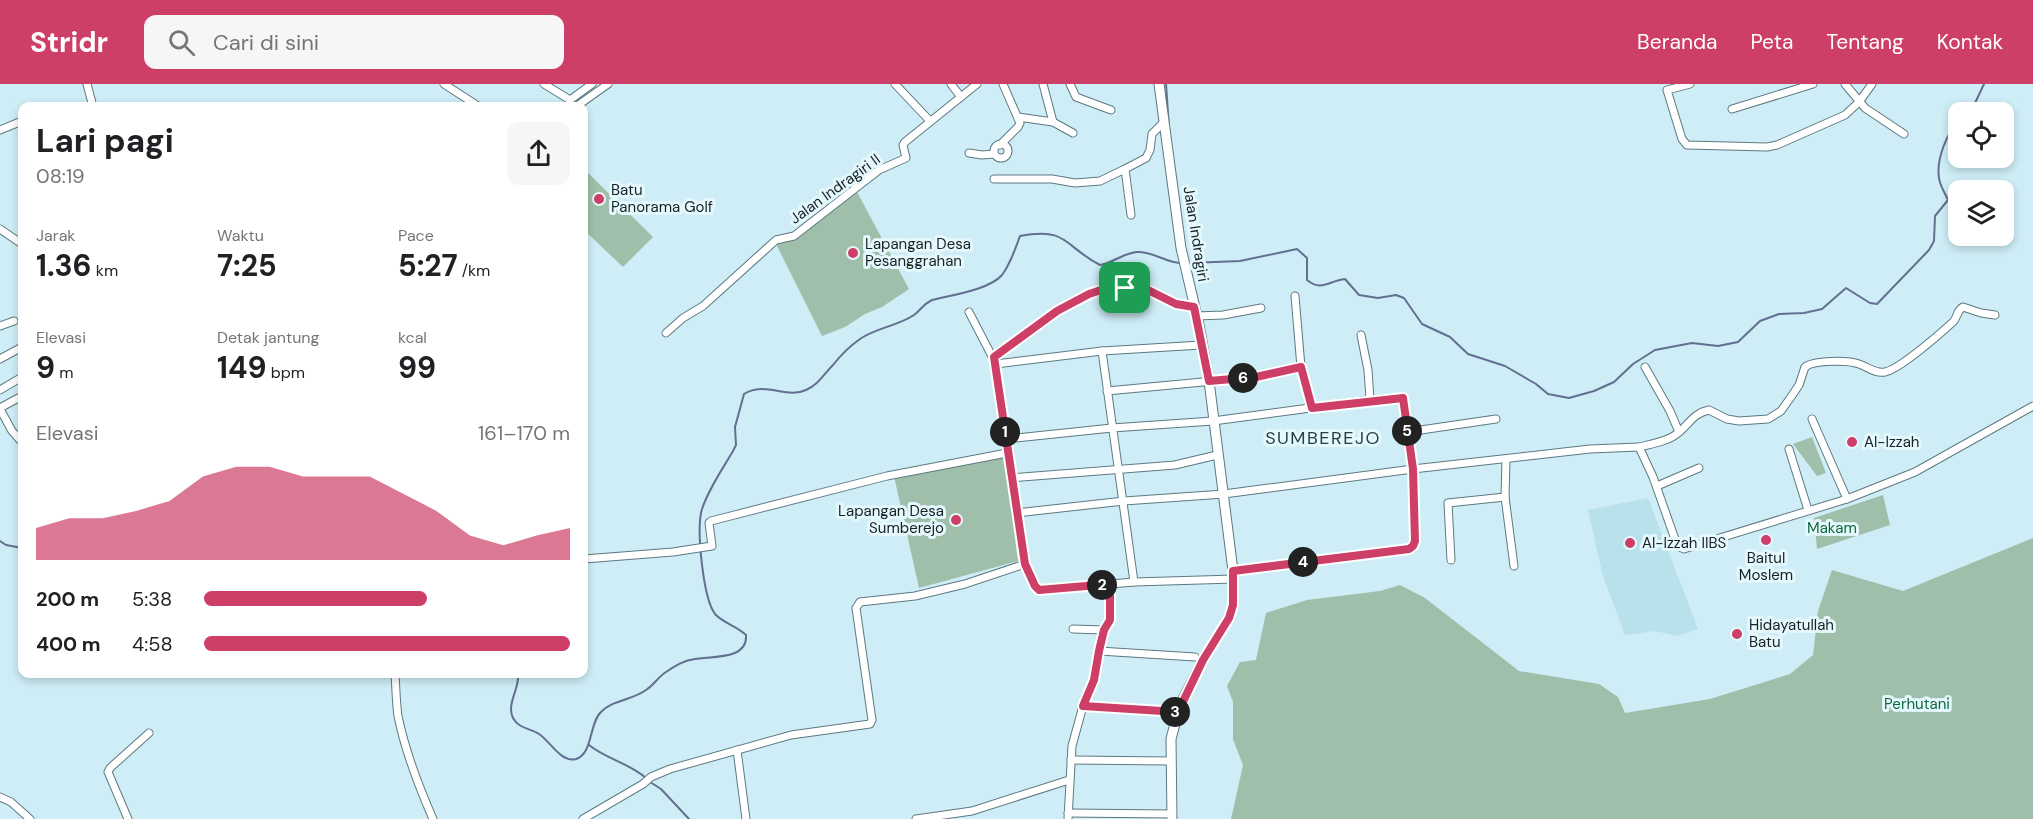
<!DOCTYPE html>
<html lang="id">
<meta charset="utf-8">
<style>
:root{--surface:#fff;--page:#f6f6f6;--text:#202124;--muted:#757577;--accent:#cd3f66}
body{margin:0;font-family:"DM Sans",sans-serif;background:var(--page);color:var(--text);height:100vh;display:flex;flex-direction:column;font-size:22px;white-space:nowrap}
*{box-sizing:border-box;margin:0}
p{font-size:20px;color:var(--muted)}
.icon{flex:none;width:33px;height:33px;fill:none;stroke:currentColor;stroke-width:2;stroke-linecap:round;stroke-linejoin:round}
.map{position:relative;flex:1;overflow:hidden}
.side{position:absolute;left:18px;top:18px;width:570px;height:576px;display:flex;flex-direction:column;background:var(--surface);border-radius:12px;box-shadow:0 3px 9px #0003}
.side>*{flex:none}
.buttons{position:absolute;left:1948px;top:18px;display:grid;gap:12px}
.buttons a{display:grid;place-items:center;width:66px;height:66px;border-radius:12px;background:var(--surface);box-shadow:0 3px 9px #0003;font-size:30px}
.pin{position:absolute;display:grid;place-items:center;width:51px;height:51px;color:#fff;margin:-26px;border-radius:12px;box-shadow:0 3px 9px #0006}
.km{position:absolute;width:30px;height:30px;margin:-15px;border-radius:50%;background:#222;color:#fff;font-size:16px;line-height:30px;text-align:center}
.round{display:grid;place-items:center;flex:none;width:63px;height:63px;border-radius:12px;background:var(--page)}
.summary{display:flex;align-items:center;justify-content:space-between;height:102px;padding:0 18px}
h1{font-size:33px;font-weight:700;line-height:45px}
.figures{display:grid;grid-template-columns:repeat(3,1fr);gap:9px;height:102px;padding:6px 18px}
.figures div{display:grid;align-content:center}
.figures b{font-size:30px;font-weight:700}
.figures small{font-size:16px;font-weight:400}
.figures p{font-size:16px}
.chart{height:168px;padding:12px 18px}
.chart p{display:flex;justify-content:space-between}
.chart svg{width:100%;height:108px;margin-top:6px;fill:var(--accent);opacity:.7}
ul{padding:0 18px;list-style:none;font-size:20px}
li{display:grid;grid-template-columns:96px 72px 1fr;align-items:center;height:45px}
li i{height:15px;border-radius:8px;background:var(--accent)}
header{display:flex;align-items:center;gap:36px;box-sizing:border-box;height:84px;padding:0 30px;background:var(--accent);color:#fff}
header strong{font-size:28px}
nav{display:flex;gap:33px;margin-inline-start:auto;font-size:21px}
.search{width:420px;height:54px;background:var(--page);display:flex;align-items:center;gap:15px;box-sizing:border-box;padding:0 21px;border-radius:12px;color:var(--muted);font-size:22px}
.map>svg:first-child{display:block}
.built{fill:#b9e1ec}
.green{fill:#9fbfaa}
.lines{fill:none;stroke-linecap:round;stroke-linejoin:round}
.stream{stroke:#646e91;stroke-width:2}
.minor-casing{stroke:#5d7981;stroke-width:9}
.tertiary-casing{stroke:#5d7981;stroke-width:11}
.minor{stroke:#fff;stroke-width:7}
.tertiary{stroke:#fff;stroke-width:9}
.route-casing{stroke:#fff;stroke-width:12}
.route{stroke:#cd3f66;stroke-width:8}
.poi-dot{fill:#cd3f66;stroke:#e5f8fd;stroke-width:2}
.labels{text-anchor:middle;stroke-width:6;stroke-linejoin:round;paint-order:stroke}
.street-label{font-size:15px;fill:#162225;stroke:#e5f8fd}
.poi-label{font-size:15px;fill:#162225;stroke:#e5f8fd;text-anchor:start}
.park-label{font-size:15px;fill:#12683d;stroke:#e5f8fd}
.quarter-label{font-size:18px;letter-spacing:1.5px;fill:#243f46;stroke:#e5f8fd}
</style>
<header>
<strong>Stridr</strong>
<div class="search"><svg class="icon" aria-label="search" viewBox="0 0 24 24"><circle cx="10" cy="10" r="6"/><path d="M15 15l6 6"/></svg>Cari di sini</div>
<nav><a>Beranda</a><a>Peta</a><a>Tentang</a><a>Kontak</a></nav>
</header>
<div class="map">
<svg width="2033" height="735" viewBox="0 0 2033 735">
<rect width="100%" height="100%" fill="#ceedf6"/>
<path class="built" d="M1648 414 1698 545 1677 552 1655 547 1625 551 1603 492 1588 426Z"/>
<g class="green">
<path d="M584 85 653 153 623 183 584 146Z"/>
<path d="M857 108 909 205 882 223 865 230 845 243 822 252 776 160 797 153Z"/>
<path d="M1812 353 1826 389 1817 392 1793 360Z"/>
<path d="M1004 373 1018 477 919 504 894 392Z"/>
<path d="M1883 411 1890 441 1817 465 1814 434Z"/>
<path d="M2033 454V735H1231L1243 681 1233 655V618L1227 602 1240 578 1256 576 1266 529 1307 516 1380 507 1400 501 1425 514 1519 587 1599 600 1618 613 1625 629 1710 615 1790 590 1813 571 1818 527 1832 486 1903 507Z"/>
</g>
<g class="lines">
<g class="stream">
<path d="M1166 0 1169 44"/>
<path d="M1965 28 1975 19 1984 0"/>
<path d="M1189 179 1240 177 1297 165 1307 174V196C1322 208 1328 197 1345 195L1359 211 1378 214 1396 211 1404 214 1422 240 1450 253 1468 270 1505 282 1536 300 1548 310 1569 314 1594 307 1614 298 1633 280 1655 266 1692 259 1718 262 1738 258 1760 237 1779 230 1804 229 1822 225 1846 204 1870 219 1877 220 1929 166 1934 157 1935 132 1948 116C1945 109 1940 102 1939 94 1936 75 1947 49 1959 36"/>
<path d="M0 457 6 461 22 464"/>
<path d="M518 590C520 604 506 620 513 634 519 645 530 644 539 650 550 657 561 679 576 675 593 670 589 639 601 628 612 616 633 616 646 606 654 601 658 593 666 588 675 582 684 576 695 575 712 572 748 576 746 551 737 542 723 539 715 530 703 514 696 444 702 425 709 404 722 386 733 367L736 361 735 343 744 310C765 297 787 315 806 306 819 300 824 290 833 281 840 272 850 262 860 255 875 244 898 242 914 231 921 226 922 221 932 216 951 211 989 206 1002 191 1011 179 1015 165 1020 152 1069 143 1063 162 1100 181 1113 179 1123 169 1137 168 1152 167 1165 178 1180 179"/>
<path d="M589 661C606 675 629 679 646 694"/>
<path d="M650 698 661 705 689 735"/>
</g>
<g class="minor-casing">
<g id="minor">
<path d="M87 0 92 19"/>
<path d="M444 0 478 22"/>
<path d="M544 0 570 16 592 0"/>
<path d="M895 0 930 37"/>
<path d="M951 0 961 13"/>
<path d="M1043 0 1053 38"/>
<path d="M1070 0 1076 13 1111 26"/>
<path d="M1690 0 1667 6 1682 55 1687 61 1767 63 1777 61 1845 31 1859 18 1872 0"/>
<path d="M1845 0 1865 24 1904 50"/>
<path d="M577 22 608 0"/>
<path d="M1732 25 1813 0"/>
<path d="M1018 33 1053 38 1073 49"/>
<path d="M0 46 22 37"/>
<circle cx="1001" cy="67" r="7"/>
<path d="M1000 61 1018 43 1020 39 1003 0"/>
<path d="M969 69 982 71 994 70"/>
<path d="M994 95H1052L1075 99 1100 97 1125 85"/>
<path d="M1131 131 1125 85 1146 74 1150 66 1152 50 1164 38"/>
<path d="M0 145 22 160"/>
<path d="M1295 212 1301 283"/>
<path d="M969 228 996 280 1016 429 1124 417 1224 410 1413 385 1590 365 1639 363 1653 393 1676 458 1678 462 1684 465 1847 415 1915 388 2033 322"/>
<path d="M1196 232 1223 231 1261 224"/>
<path d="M0 242 14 237"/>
<path d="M666 249 683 234 703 222 776 156 794 152 879 86 906 74 903 61 905 58 977 0"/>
<path d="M1361 251 1368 286 1370 316"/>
<path d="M1102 267 1134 498"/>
<path d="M994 273 1057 227 1094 208 1126 204 1146 205 1176 220 1194 223"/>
<path d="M0 275 22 263"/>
<path d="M996 280 1102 267 1201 261"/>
<path d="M1645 283 1670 327 1679 348"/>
<path d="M0 306 22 293"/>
<path d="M1107 307 1256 293 1301 283 1312 324"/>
<path d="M0 324 22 312"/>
<path d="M0 325 12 347 20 356 22 355"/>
<path d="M1812 335 1847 415"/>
<path d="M1407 348 1496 335"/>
<path d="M1006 355 1112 344 1213 337 1370 316 1403 314 1413 385 1415 457 1413 462 1409 465 1233 487"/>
<path d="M1639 363C1651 360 1670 357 1679 348 1690 339 1694 329 1709 326L1727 335 1739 337 1768 335 1781 327 1793 310 1799 301 1805 283C1814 276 1848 276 1859 280 1868 283 1875 290 1885 288 1900 285 1941 249 1953 238 1958 233 1956 227 1963 223L1981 229 1995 231"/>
<path d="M1789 365 1808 426"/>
<path d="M1506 375 1505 413 1514 482"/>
<path d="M1011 394 1175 381 1217 371"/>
<path d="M1657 402 1699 384"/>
<path d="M1016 429C1020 450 1022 492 1039 506L1134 498 1234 495"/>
<path d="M584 475 673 468 712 462 709 439 711 437 887 392 1007 369"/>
<path d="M1451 476 1448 419 1505 413"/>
<path d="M1110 500V536L1104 546 1099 567 1195 573"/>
<path d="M1073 545 1104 546"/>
<path d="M395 590C396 603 396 618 398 632 405 667 419 703 433 735"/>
<path d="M1083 622 1178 628"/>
<path d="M737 666 746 735"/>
<path d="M1071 676 1170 677"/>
<path d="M0 713 11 718 30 735"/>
<path d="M1068 729 1172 730"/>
<path d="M128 735 108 688 110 684 149 649"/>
<path d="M583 735 643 700 651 693 670 685 791 651 870 640 872 636 856 524 860 518 915 512 965 500 1025 480"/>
<path d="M916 735 972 727 1069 696"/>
<path d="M1068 735 1072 662 1083 622 1094 596 1099 567"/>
</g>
</g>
<g class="tertiary-casing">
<path id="tertiary" d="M1159 0 1181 164 1199 241 1209 297 1233 487V521L1229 534 1203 576 1184 613 1178 628 1171 655 1172 735"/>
</g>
<use href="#minor" class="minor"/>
<use href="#tertiary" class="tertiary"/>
</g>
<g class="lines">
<g class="route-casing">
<path id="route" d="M1125 204 1146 205 1176 220 1194 223 1209 297 1256 293 1301 283 1312 324 1403 314 1413 385 1415 457 1413 462 1409 465 1233 487V521L1229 534 1203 576 1178 628 1083 622 1094 596 1099 567 1104 546 1110 536V500L1039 506 1035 502 1025 480 994 273 1057 227 1089 210 1098 207Z"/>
</g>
<use href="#route" class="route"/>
</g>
<g class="poi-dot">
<circle cx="599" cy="115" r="6"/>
<circle cx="853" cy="169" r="6"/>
<circle cx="1852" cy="358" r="6"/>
<circle cx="956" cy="436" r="6"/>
<circle cx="1766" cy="456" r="6"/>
<circle cx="1630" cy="459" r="6"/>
<circle cx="1737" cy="550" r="6"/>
</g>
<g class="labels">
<g class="street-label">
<text transform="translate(835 105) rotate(-36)" y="5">Jalan Indragiri II</text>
<text transform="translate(1196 150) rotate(81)" y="5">Jalan Indragiri</text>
</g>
<g class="poi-label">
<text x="611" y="111">Batu<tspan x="611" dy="17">Panorama Golf</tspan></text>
<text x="865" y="165">Lapangan Desa<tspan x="865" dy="17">Pesanggrahan</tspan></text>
<text x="1864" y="363">Al-Izzah</text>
<text x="944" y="432" text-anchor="end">Lapangan Desa<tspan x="944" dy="17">Sumberejo</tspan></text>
<text x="1642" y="464">Al-Izzah IIBS</text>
<text x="1766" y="479" text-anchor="middle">Baitul<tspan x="1766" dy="17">Moslem</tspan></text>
<text x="1749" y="546">Hidayatullah<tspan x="1749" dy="17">Batu</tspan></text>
</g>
<g class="park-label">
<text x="1832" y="449">Makam</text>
<text x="1917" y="625">Perhutani</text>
</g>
<g class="quarter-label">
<text x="1323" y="360">SUMBEREJO</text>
</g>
</g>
</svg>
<div class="buttons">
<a><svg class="icon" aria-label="locate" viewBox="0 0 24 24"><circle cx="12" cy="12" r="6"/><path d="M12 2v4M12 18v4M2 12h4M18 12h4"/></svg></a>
<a><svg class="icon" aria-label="layers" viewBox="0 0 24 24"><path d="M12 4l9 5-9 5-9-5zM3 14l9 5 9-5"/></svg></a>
</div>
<div class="pin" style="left:1125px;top:204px;background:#1e9e55"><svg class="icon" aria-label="arrive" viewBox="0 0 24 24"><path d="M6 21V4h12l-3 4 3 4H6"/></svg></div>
<b class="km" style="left:1005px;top:348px">1</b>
<b class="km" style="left:1102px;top:501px">2</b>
<b class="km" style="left:1175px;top:628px">3</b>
<b class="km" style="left:1303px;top:478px">4</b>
<b class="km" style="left:1407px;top:347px">5</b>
<b class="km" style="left:1243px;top:294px">6</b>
<section class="side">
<div class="summary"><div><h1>Lari pagi</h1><p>08:19</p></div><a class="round"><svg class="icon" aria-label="share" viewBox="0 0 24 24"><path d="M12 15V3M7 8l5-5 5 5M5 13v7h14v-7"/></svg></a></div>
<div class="figures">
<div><p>Jarak</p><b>1.36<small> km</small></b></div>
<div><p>Waktu</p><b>7:25</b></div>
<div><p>Pace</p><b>5:27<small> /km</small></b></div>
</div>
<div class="figures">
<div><p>Elevasi</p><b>9<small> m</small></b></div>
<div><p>Detak jantung</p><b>149<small> bpm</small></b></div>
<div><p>kcal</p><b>99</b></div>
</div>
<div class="chart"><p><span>Elevasi</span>161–170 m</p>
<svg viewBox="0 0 160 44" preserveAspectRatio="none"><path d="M0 44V31L10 27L20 27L30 24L40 20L50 10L60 6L70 6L80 10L90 10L100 10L110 17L120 24L130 34L140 38L150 34L160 31V44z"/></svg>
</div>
<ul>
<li><b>200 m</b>5:38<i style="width:61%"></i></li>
<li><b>400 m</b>4:58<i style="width:100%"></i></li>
</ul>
</section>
</div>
